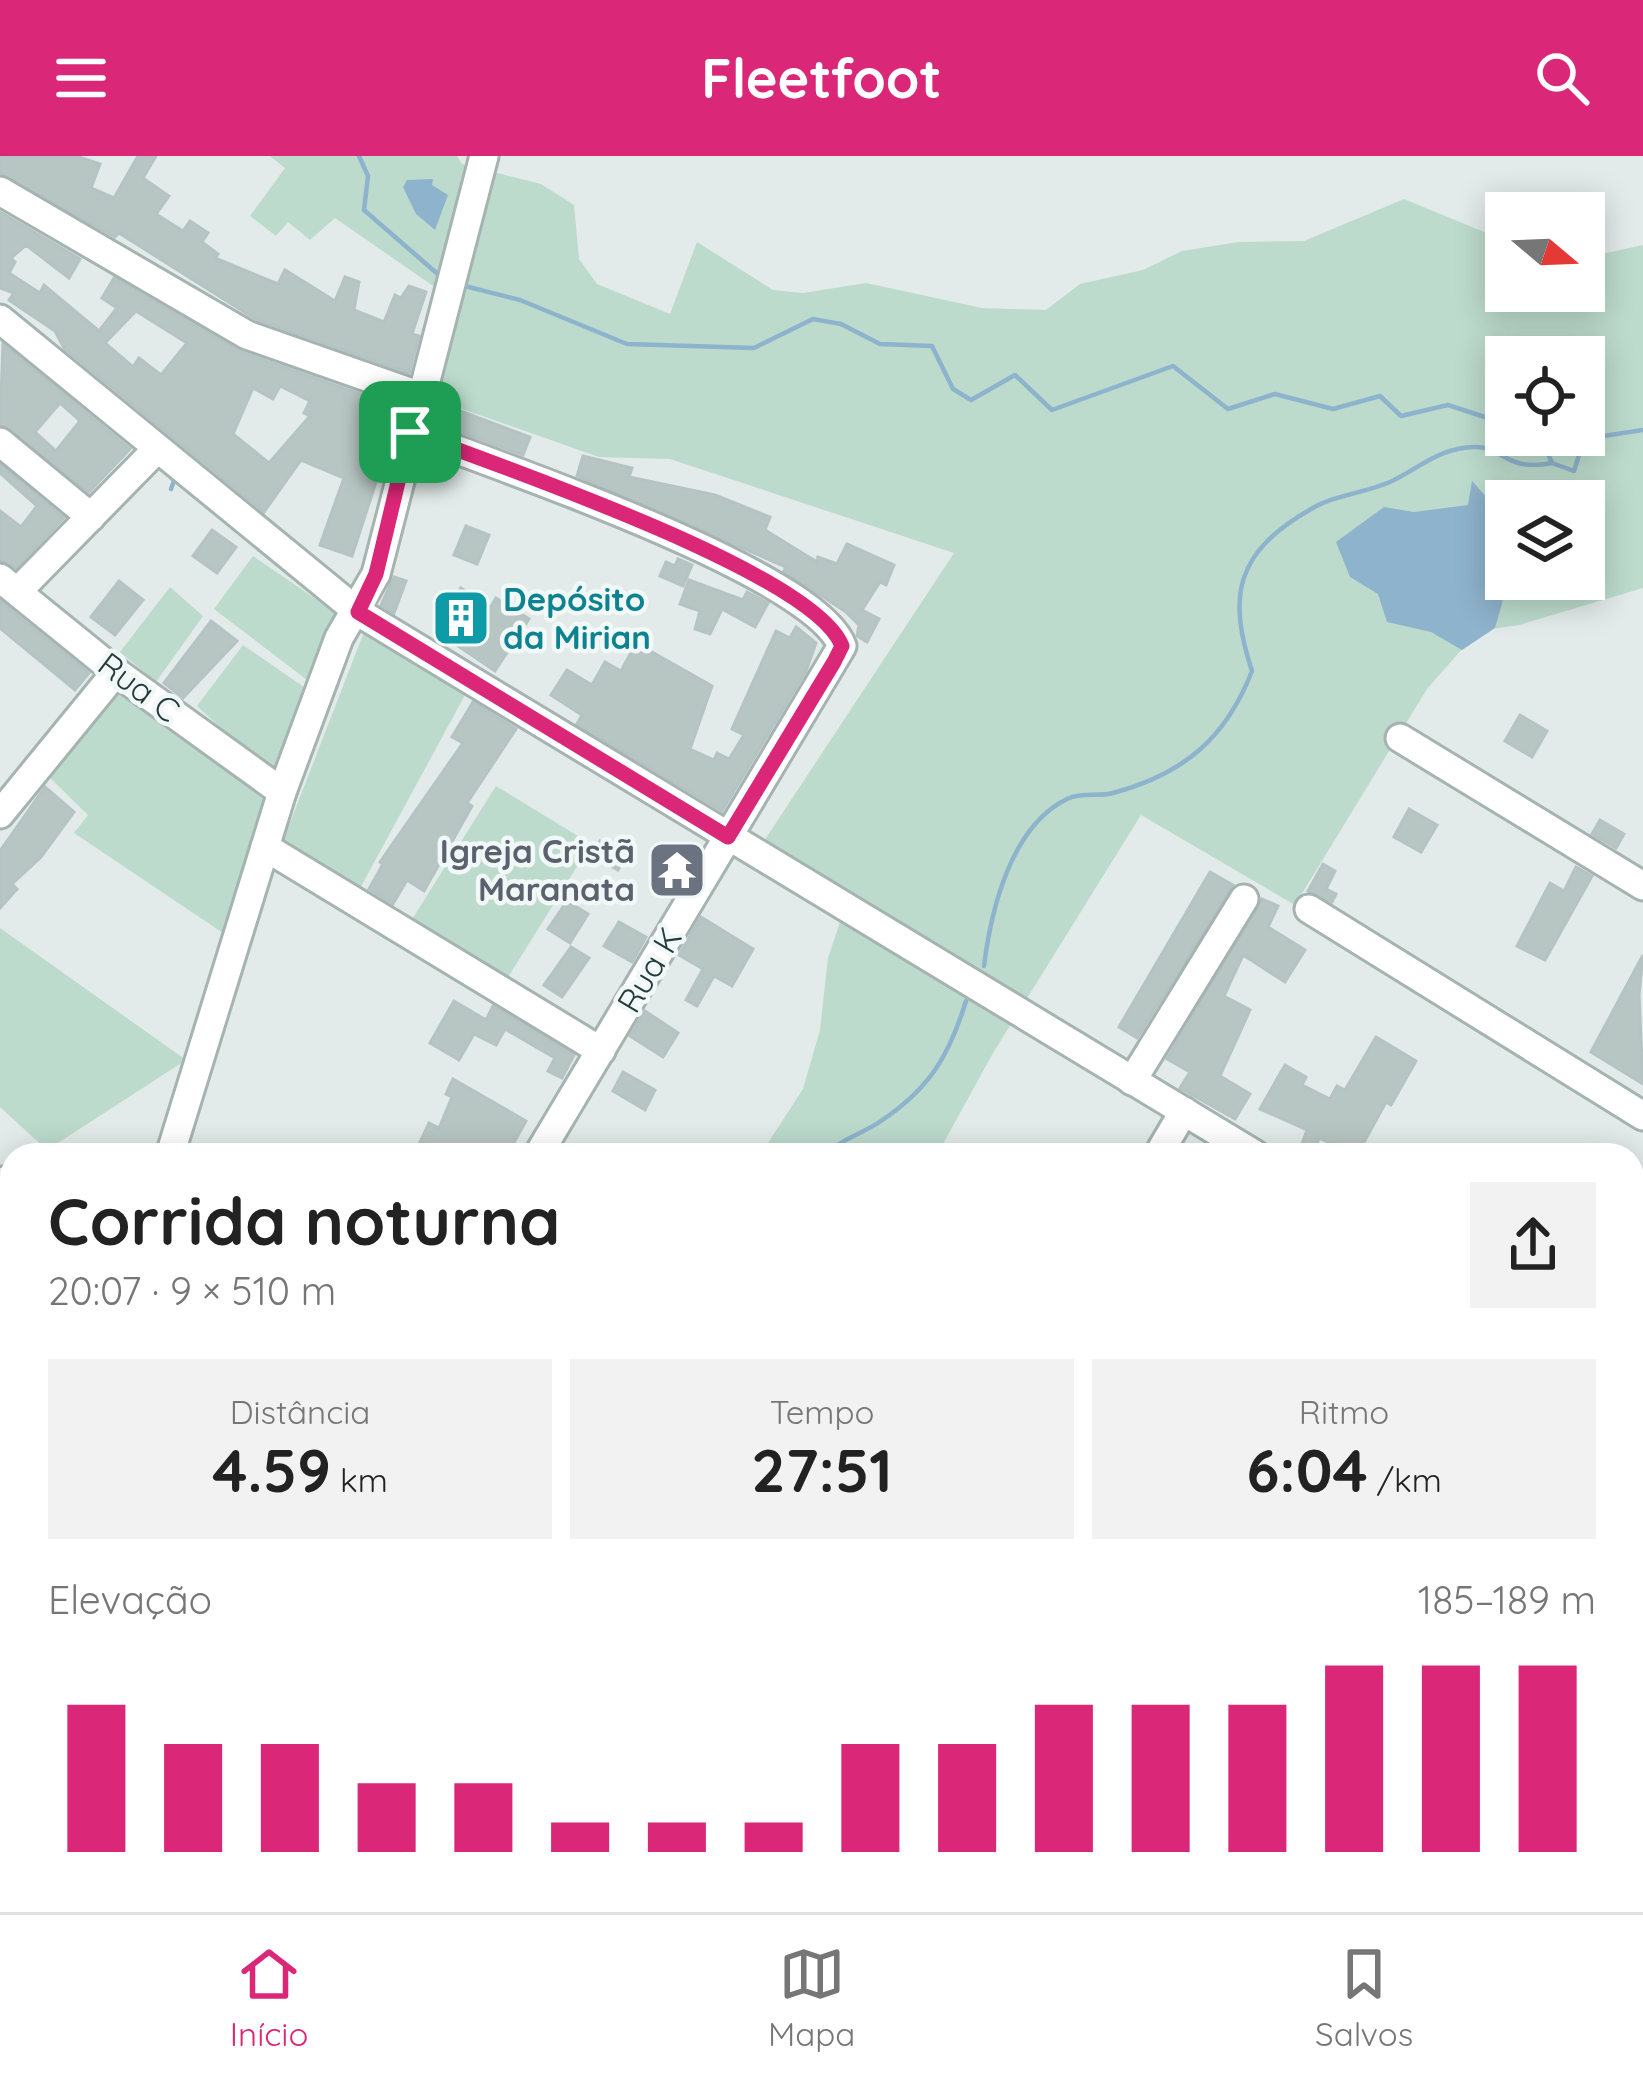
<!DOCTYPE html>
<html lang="pt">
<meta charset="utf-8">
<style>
:root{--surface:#fff;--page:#f2f2f2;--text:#222;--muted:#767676;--line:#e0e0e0;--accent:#db2777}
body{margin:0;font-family:Quicksand,sans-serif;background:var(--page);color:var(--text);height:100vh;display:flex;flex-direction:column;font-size:45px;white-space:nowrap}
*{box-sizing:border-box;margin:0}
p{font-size:39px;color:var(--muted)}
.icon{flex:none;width:66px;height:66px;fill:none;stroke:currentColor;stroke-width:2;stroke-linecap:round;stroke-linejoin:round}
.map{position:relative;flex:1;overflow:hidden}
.panel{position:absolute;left:0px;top:987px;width:1644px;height:771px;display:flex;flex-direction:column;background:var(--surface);border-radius:36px 36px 0 0;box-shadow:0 6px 30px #0003}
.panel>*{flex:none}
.needle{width:78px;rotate:109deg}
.buttons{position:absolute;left:1485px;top:36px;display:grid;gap:24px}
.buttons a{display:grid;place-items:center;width:120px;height:120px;border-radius:0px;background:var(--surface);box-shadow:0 6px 30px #0003;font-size:60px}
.pin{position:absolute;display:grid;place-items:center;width:102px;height:102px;color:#fff;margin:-51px;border-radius:24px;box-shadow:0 6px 18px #0006}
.round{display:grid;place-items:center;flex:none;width:126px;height:126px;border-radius:0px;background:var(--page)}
.headline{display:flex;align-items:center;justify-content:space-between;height:204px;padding:0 48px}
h1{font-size:66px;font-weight:700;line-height:90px}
.metrics{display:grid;grid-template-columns:repeat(3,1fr);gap:18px;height:204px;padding:12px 48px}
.metrics div{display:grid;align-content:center;border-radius:0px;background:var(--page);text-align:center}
.metrics b{font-size:60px;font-weight:700}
.metrics small{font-size:33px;font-weight:400}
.metrics p{font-size:33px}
.chart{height:336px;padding:24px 48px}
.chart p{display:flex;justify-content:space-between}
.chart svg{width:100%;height:216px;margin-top:12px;stroke:var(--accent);stroke-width:6}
header{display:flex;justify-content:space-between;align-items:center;height:156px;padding:0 48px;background:var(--accent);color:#fff;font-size:54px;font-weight:700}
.menu{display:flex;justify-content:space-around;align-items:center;height:168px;border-top:3px solid var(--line);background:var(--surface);font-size:33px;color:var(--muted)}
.menu a{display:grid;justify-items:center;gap:6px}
.menu .active{color:var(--accent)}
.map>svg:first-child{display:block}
.green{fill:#bcdbcc;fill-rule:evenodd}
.water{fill:#8eb3cc}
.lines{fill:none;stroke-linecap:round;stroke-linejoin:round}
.stream{stroke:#8eb3cc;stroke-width:4.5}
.building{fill:#b8c6c3;stroke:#b5c4c2;stroke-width:3;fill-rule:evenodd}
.minor-casing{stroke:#a5b3b1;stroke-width:33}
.minor{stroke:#fff;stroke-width:27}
.route-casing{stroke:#fff;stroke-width:24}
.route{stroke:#db2777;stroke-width:15}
.labels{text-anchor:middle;stroke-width:9;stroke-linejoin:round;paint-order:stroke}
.culture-label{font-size:33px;font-weight:bold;fill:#0d838f;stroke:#f2f8f7;text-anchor:start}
.street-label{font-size:33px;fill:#233b3b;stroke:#f2f8f7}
.worship-label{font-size:33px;font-weight:bold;fill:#5b616d;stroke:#f2f8f7;text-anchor:end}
</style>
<header><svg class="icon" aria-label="menu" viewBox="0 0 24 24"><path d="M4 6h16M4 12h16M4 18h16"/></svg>Fleetfoot<svg class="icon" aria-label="search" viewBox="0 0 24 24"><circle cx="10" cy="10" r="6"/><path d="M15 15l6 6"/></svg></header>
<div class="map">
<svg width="1643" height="1756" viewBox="0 0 1643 1756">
<rect width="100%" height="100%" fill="#e2ebe9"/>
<g class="green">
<path d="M270 0H457L462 8 541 28 574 49 579 103 597 128 670 158 697 86 773 134 803 137 866 127 982 152 1046 154 1080 128 1143 114 1182 95 1239 86 1304 85 1404 43 1506 85V135H1584V102L1643 89V432L1519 469 1478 475 1427 533 1295 749 1141 659 993 897 937 999H760L803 933 820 874 828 802 849 739 764 685 954 397 670 303 599 301 425 240 449 141 335 62 310 84 288 66 276 80 250 60 285 12ZM1506 201H1584V279H1506ZM1506 345H1584V423H1506Z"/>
<path d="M253 400 341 460 311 527 214 453Z"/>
<path d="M170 431 203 460 156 526 120 496Z"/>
<path d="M364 476 465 539 358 736 281 690Z"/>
<path d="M243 489 311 536 280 626 197 550Z"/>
<path d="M117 523 273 637 229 781 74 677 88 659 46 618Z"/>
<path d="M496 630 591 688 502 831 404 776Z"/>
<path d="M0 772 186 904 47 994 0 951Z"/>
<path d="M25 1746H326L319 1756H13Z"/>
</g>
<g class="water">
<path d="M433 23 432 29 448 39 435 74 416 58 403 31 407 24Z"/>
<path d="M1472 325 1505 362 1492 382C1515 412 1505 438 1495 472L1462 494 1431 476 1387 466 1378 438 1350 421 1336 386 1384 351 1414 356 1468 349Z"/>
<path d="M0 1624 12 1628V1746H25L13 1756H0Z"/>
</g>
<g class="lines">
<g class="stream">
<path d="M359 0 368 20 364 54 440 120"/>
<path d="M461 129 520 144 627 188 754 192 813 163 841 168 880 188 932 190 953 233 971 244 1015 219 1052 254 1173 210 1228 253 1275 238 1333 253 1380 240 1401 260 1448 249 1506 268"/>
<path d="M1540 279 1552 307 1574 315 1584 283 1643 274"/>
<path d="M169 318 174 325 171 333"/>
<path d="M984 810C991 754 1011 670 1067 643 1080 636 1099 641 1113 637 1184 618 1226 582 1252 515 1227 439 1236 396 1311 353 1334 339 1365 337 1390 326 1420 312 1438 292 1474 291 1504 290 1504 316 1552 307"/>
<path d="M824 999C841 983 862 978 881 965 930 932 949 900 966 845"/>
<path d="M132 1756 140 1746"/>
</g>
</g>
<g class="building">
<path d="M0 0H76L100 8 91 32 114 42 138 0H156L143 22 169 40 156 58 183 75 190 65 208 77 202 86 218 98 215 102 278 128 285 114 335 145 345 121 359 126 354 154 384 166 395 139 401 142 409 130 426 136 412 178 419 180 409 217 255 163 119 77 115 81 0 17Z"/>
<path d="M0 56 80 103 69 122 26 89 11 102 15 106 9 117 40 137 44 129 99 175 117 152 102 142 114 122 241 196 400 252 352 400 320 389 344 322 301 304 264 356 64 192 55 175 9 144 14 137 0 132ZM136 155 187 187 161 219 139 202 133 211 105 187ZM280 230 310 245 304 257 310 260 269 307 233 278 253 232 273 243Z"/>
<path d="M3 188 130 293 89 336 0 268ZM60 247 80 265 56 295 35 276Z"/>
<path d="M439 247 530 281 523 299 434 266Z"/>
<path d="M583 300 632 312 629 321 715 339 770 361 765 374 817 406 818 401 837 408 847 388 894 409 886 429 880 426 862 454 879 463 867 486 857 480 859 469 846 456 784 415 786 411 577 320Z"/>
<path d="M0 309 64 362 16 412 0 404V355L21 371 37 350 0 317Z"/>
<path d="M466 370 489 379 477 408 454 399Z"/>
<path d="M212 374 236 391 217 417 193 400Z"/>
<path d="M678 403 692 409 683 430 660 420 666 406 675 410Z"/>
<path d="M394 421 406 425 394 457 381 449Z"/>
<path d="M689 424 743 444 747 436 768 447 755 471 722 453 710 478 695 473 700 455 680 448Z"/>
<path d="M119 425 143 444 115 479 91 461Z"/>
<path d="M461 432 490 452 496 442 529 463 495 515 436 475Z"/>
<path d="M0 445 89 517 75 534 0 472Z"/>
<path d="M211 465 237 485 183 542 164 527Z"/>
<path d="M796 471 816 487 806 515 722 655 577 568 582 559 551 539 567 514 592 529 605 506 621 515 636 487 712 530 690 593 714 604 717 597 729 603 744 579 732 573 776 475 790 482Z"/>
<path d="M473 546 516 573 467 647 472 650 424 735 407 724 393 748 369 733 383 708 380 706 463 587 452 581Z"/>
<path d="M1520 559 1547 575 1532 601 1505 585Z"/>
<path d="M45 631 74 656 41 701 12 728 17 733 0 752V695Z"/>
<path d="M1409 653 1437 669 1421 696 1394 681Z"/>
<path d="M1600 664 1624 678 1616 692 1592 678Z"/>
<path d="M600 685 626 699 618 714 592 700Z"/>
<path d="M1323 708 1335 715 1326 733 1336 738 1332 746 1308 735Z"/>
<path d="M1576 711 1592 720 1545 804 1517 790 1550 727 1564 735Z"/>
<path d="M1210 716 1233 729 1137 882 1119 871Z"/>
<path d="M1262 743 1278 750 1268 771 1305 794 1285 826 1243 799 1224 840 1250 854 1220 920 1250 938 1235 963 1180 932 1190 916 1167 903Z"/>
<path d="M567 745 588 758 570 787 548 773Z"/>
<path d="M701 761 753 793 732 830 714 820 697 850 686 844 703 813 679 799Z"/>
<path d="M619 766 646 781 632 806 604 790Z"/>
<path d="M571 791 589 802 562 841 544 829Z"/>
<path d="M1643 799 1639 839 1643 928 1591 896Z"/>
<path d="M454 845 486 864 493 850 574 899 562 922 548 915 555 902 505 873 496 889 474 878 459 904 430 887Z"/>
<path d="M645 855 678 877 663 901 630 880Z"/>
<path d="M1376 881 1416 905 1391 949 1386 946 1357 999 1319 982 1313 999H1298L1307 974 1260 953 1285 909 1306 921 1302 929 1330 943 1337 930 1345 934Z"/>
<path d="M623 916 655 934 645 954 613 935Z"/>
<path d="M453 923 526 965 507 999H414L429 967 439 972 452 941 446 938Z"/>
</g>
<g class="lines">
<g class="minor-casing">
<g id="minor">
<path d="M0 35 247 179 418 239"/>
<path d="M0 163 358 456 1256 999"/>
<path d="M410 276C493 309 814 416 842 490L538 999"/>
<path d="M0 286 91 361"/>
<path d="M0 422 116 516 282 636"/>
<path d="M18 435 155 295"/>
<path d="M1400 582 1643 730"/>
<path d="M0 658 116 516"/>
<path d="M265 691 601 895"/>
<path d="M1309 753 1643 960"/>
<path d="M1132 925 1244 743"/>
<path d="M170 999 282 636 339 482 376 418 484 0"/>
<path d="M1158 999 1184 955"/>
<path d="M0 1027 12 1022"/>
<path d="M0 1130 12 1143"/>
<path d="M1632 1259 1643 1242"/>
<path d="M0 1327 12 1315"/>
<path d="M1632 1510 1643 1516"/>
<path d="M0 1549 12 1555"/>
<path d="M306 1746 320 1756"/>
<path d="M1381 1746 1383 1756"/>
<path d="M589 1756 594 1746"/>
<path d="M1201 1756 1207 1746"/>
</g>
</g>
<use href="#minor" class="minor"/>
</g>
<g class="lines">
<g class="route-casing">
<path id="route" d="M410 276C492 308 814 416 842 490L834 506 728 681 358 456 376 418Z"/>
</g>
<use href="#route" class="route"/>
</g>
<defs>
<g id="building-square" transform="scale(3)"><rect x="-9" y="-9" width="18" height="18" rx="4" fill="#0f9aa8" stroke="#f2f8f7"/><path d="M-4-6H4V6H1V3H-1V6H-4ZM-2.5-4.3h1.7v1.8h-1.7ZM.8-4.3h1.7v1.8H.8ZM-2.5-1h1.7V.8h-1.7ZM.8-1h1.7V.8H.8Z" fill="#fff"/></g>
<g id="temple-square" transform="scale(3)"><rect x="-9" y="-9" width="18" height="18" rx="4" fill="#6b7280" stroke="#f2f8f7"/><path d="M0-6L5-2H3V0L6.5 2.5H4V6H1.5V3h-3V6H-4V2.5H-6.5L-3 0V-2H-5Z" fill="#fff"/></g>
</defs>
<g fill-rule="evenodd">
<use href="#building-square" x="461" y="462"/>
<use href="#temple-square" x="677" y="714"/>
</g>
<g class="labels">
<g class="culture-label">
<text x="503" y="455">Depósito<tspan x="503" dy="38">da Mirian</tspan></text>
</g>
<g class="street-label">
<text transform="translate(139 531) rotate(37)" y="12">Rua C</text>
<text transform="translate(649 814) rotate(-59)" y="12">Rua K</text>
</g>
<g class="worship-label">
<text x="635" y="707">Igreja Cristã<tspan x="635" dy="38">Maranata</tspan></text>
</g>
</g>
</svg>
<div class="buttons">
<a><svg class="needle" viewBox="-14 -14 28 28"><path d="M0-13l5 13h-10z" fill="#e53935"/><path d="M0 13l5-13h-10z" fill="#767676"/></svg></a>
<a><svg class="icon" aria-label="locate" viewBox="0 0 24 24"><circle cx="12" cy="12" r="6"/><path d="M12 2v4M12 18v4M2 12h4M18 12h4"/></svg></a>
<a><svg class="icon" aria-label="layers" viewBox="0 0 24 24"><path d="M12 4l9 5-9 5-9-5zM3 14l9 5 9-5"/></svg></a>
</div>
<div class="pin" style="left:410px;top:276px;background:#1e9e55"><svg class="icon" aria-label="arrive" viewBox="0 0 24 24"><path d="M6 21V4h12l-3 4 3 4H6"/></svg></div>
<section class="panel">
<div class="headline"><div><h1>Corrida noturna</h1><p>20:07 · 9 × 510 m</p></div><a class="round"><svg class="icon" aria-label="share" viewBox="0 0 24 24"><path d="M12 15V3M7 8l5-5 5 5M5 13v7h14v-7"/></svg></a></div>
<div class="metrics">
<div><p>Distância</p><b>4.59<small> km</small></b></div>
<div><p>Tempo</p><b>27:51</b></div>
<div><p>Ritmo</p><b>6:04<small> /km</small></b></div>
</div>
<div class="chart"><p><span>Elevação</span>185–189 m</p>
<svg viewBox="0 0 160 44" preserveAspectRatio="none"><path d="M5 44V14M15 44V22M25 44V22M35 44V30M45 44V30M55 44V38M65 44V38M75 44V38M85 44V22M95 44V22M105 44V14M115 44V14M125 44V14M135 44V6M145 44V6M155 44V6"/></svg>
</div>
</section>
</div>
<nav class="menu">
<a class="active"><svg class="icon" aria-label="home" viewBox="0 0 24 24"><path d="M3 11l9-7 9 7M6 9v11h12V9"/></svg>Início</a>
<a><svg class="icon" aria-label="map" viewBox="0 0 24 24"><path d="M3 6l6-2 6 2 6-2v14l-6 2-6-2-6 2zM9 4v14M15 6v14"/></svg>Mapa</a>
<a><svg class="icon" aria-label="saved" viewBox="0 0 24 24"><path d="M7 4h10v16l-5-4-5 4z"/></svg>Salvos</a>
</nav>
